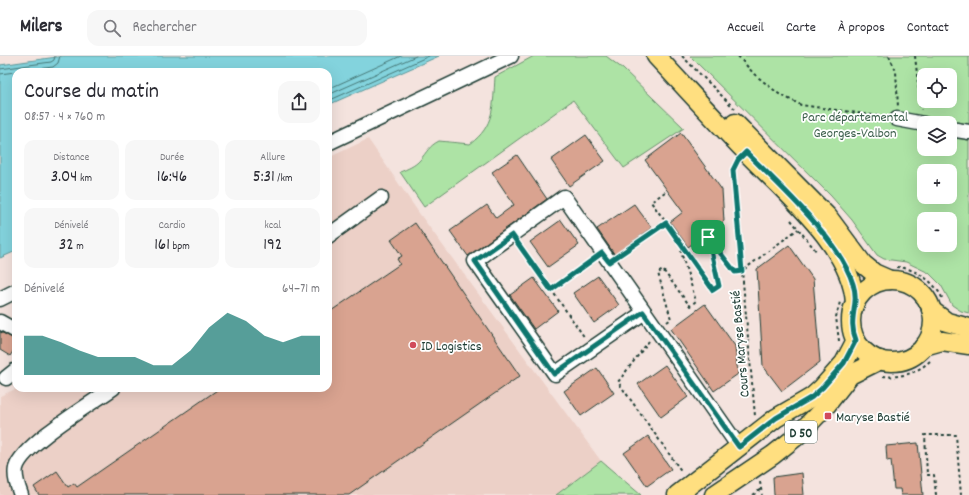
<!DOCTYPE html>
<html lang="fr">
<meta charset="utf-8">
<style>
:root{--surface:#fff;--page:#f7f7f7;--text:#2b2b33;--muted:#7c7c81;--line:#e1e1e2;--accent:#0f766e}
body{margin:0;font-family:Dekko,sans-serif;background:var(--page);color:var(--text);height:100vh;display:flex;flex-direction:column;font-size:15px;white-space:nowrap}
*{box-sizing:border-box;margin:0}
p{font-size:13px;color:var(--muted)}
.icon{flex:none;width:22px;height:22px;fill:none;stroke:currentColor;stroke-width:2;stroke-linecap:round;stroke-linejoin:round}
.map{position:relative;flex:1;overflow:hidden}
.side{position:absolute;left:12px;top:12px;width:320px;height:324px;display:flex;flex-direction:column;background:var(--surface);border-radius:12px;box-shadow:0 4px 16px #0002}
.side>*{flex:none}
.fabs{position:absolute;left:917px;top:12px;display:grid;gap:8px}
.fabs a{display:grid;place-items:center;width:40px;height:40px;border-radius:8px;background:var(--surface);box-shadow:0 4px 16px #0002;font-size:20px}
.pin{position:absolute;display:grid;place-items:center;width:34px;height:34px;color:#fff;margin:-17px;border-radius:8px;box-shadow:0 2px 6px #0006}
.round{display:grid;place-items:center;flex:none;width:42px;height:42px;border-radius:12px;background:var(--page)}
.headline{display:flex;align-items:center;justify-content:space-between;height:68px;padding:0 12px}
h1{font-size:22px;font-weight:600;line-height:30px}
.figures{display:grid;grid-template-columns:repeat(3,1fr);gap:6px;height:68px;padding:4px 12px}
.figures div{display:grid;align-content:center;border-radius:10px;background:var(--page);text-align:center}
.figures b{font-size:17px;font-weight:600}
.figures small{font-size:11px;font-weight:400}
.figures p{font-size:11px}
.chart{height:112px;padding:8px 12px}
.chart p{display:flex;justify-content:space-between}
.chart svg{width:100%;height:72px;margin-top:4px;fill:var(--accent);opacity:.7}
header{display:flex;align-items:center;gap:24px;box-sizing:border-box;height:56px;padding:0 20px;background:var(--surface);border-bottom:1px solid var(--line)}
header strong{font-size:19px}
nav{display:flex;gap:22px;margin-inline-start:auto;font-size:14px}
.search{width:280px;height:36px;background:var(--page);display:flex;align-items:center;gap:10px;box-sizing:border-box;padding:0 14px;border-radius:12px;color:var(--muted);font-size:15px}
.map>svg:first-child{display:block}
.built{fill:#ecd0c7}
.green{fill:#ade3a5;stroke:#66906c;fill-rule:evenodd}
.water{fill:#83d3dd;stroke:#5b9799}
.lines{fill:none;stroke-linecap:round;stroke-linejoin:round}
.shore{stroke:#477978;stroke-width:1}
.building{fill:#d9a390;stroke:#1f3d34}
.minor-casing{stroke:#1f3d34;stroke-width:17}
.major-casing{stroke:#1f3d34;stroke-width:21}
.path{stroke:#1f3d34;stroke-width:2;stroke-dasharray:3 3;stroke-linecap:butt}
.minor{stroke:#fff;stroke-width:14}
.major{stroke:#ffdf80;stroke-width:18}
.route-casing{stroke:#fff;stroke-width:8}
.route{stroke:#0f766e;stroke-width:5}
.poi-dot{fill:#d1495b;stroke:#fff;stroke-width:1.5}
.labels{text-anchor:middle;stroke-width:3.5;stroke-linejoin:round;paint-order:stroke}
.shield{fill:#fff;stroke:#627771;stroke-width:1}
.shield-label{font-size:13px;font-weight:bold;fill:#1f3d34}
.park-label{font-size:14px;fill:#3b5e4b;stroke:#fff}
.street-label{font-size:14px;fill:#1f3d34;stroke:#fff}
.poi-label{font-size:14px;fill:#1f3d34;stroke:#fff;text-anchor:start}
</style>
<header>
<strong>Milers</strong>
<div class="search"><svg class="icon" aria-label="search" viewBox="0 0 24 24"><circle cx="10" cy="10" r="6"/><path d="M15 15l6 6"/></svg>Rechercher</div>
<nav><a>Accueil</a><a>Carte</a><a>À propos</a><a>Contact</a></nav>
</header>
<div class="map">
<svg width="969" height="439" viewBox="0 0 969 439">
<rect width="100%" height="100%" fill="#f4e3de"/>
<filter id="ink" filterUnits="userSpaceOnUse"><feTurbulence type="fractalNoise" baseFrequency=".025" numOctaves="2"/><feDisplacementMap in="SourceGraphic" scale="8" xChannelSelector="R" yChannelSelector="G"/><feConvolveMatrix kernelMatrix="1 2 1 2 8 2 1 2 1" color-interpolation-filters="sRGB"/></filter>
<g filter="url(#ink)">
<path class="built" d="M368 83 419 157 601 405 556 439H0V340L18 332H328V102Z"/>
<g class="green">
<path d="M534 0H606L623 13 684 72 624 112 573 44 424 151 400 116C407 113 415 110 420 104 427 96 429 90 439 85L470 88C495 70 493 49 495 21Z"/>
<path d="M690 0H969V257L961 255 952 249 941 229 929 217 906 206 884 203 877 199 852 164 831 140ZM924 19H950V45H924ZM924 67H950V93H924ZM924 115H950V141H924ZM924 163H950V189H924Z"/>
<path d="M601 405 641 439H556Z"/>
</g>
<path class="water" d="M64 0H439L328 49V16H16V195L0 202V9Z"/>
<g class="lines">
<g class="shore">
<path d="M0 13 51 6 54 4 55 0"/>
<path d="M0 18 53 11 58 7 60 0"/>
<path d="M328 33 401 0"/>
<path d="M328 39 416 0"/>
<path d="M328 45 429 0"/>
</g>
</g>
<g class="building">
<path d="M681 77 722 134 724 165 688 191 670 166 683 156 645 104Z"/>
<path d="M586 79 605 105 569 130 551 104Z"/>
<path d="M517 99 547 143 468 200 450 175 487 149 496 162 514 149 492 116Z"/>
<path d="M634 148 652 172 615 199 597 173Z"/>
<path d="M561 164 579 189 548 211 530 186Z"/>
<path d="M415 167 520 320 349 439H39L34 431 57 415 68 431 74 427 77 431 220 332H328V257L400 208 397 203 402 200 391 184Z"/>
<path d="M789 189 813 223 820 306 782 335 763 310 757 213Z"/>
<path d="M598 220 619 249 594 267 573 237Z"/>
<path d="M534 222 558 255 534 273 510 239Z"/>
<path d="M705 248 735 290 738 318 714 335 671 273Z"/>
<path d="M0 276 16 283V291L10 300 0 294Z"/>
<path d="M665 309 688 341 661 361 638 328Z"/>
<path d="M597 312 614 337 581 360 564 335Z"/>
<path d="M648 380 671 413 647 430 624 397Z"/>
<path d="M918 387 923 439H901L900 433H894L891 404 887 405 886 390Z"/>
<path d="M802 417 804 439H774L773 421Z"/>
</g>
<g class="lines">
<g class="minor-casing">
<g id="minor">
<path d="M897 63 924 68"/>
<path d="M950 73 969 76"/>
<path d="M328 87 511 0"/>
<path d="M328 180 381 142"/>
<path d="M0 243 16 235"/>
<path d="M643 257 555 318 475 205 564 141 739 391"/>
<path d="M0 266 16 275"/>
<path d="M6 322 16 314"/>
<path d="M21 439C18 431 14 421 16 412 22 389 92 347 113 332"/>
</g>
</g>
<g class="major-casing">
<g id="major">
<path d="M656 0C686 32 715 64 745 95 783 135 852 190 855 247"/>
<path d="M735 67 828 161 863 208 874 217 890 224"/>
<circle cx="892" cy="265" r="41"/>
<path d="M931 254 947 266 969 272"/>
<path d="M924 290 942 285 969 289"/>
<path d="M677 439 776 362 812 341 822 332 844 307 856 284"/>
<path d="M714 439 773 399 797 380 825 351 850 319 880 304"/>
</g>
</g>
<g class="path">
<path d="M682 0 735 53"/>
<path d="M738 0 754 18 779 38 801 49 886 61"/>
<path d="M889 0 896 15 898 51"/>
<path d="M915 0 921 54"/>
<path d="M737 106 733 114 755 360"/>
<path d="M665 136 651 146 685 192"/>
<path d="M791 164 817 196"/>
<path d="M520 189 585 282"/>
<path d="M619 199 666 167"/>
<path d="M897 211C915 212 936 226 943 244"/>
<path d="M552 234 593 204"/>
<path d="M667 266 671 263 658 217 663 214 690 250 696 245 681 196 685 192 713 234 719 230 708 181 735 216 742 215 798 173"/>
<path d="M649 285 618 326 682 416"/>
<path d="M839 285 836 261 840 246"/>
<path d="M883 320C902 322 918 317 932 303"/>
<path d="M760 426 762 439"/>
<path d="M753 439 761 433"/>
<path d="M936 439 934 419H927L925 379H956L961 439"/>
</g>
<use href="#minor" class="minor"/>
<use href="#major" class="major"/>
</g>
</g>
<g class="lines" filter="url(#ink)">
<g class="route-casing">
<path id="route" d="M746 96C780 130 839 183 853 228 860 249 847 262 856 284L844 307 822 332 812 341 776 362 739 391 643 256 554 318 475 205 512 179 551 234 602 197 609 206 666 167 713 234 719 230 708 181 735 216 742 215 733 114 738 104Z"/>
</g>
<use href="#route" class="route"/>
</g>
<g class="poi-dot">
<circle cx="413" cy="289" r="4"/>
<rect x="824" y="356" width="8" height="8" rx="2"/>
</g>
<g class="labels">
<rect class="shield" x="785" y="365" width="32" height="22" rx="3"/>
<g class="shield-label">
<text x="801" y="381">D 50</text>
</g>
<g class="park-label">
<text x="855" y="65">Parc départemental<tspan x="855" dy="16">Georges-Valbon</tspan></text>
</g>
<g class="street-label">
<text transform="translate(739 288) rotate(-95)" y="5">Cours Maryse Bastié</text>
</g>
<g class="poi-label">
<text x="421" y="294">ID Logistics</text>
<text x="836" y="365">Maryse Bastié</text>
</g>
</g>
</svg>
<div class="fabs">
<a><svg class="icon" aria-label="locate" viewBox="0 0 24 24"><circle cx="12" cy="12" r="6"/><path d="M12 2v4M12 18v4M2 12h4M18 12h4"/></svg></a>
<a><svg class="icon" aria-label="layers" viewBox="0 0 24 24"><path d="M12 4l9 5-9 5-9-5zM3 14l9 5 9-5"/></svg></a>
<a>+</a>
<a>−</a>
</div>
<div class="pin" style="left:708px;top:181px;background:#1e9e55"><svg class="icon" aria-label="arrive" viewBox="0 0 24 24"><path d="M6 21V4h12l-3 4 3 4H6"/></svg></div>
<section class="side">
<div class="headline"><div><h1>Course du matin</h1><p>08:57 · 4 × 760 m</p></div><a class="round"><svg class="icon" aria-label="share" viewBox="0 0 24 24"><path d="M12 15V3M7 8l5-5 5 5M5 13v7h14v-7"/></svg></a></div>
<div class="figures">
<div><p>Distance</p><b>3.04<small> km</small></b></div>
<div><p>Durée</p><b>16:46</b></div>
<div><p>Allure</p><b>5:31<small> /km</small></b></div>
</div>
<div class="figures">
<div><p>Dénivelé</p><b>32<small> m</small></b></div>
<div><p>Cardio</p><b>161<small> bpm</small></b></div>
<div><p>kcal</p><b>192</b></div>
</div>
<div class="chart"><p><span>Dénivelé</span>64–71 m</p>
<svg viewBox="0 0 160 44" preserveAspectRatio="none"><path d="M0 44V20L10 20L20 24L30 29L40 33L50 33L60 33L70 38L80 38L90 29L100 15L110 6L120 11L130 20L140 24L150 20L160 20V44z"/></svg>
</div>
</section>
</div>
